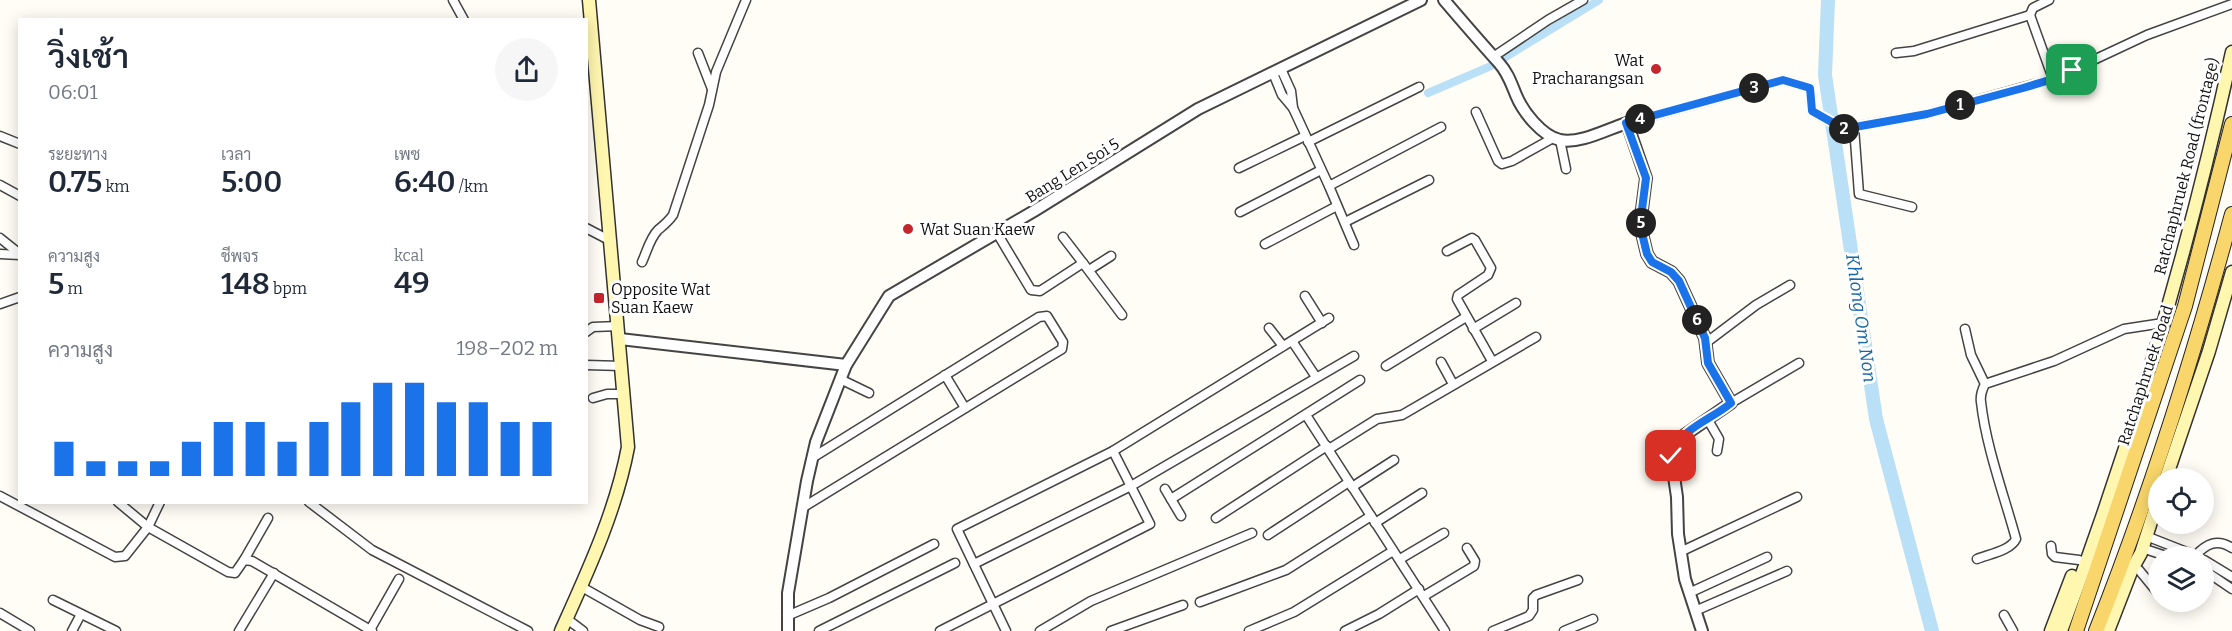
<!DOCTYPE html>
<html lang="th">
<meta charset="utf-8">
<style>
:root{--surface:#fff;--page:#f6f6f7;--text:#1f2937;--muted:#747a83;--accent:#1a73e8}
body{margin:0;font-family:Bitter,Sarabun,serif;background:var(--page);color:var(--text);height:100vh;display:flex;flex-direction:column;font-size:22px;white-space:nowrap}
*{box-sizing:border-box;margin:0}
p{font-size:20px;color:var(--muted)}
.icon{flex:none;width:33px;height:33px;fill:none;stroke:currentColor;stroke-width:2;stroke-linecap:round;stroke-linejoin:round}
.map{position:relative;flex:1;overflow:hidden}
.sheet{position:absolute;left:18px;top:18px;width:570px;height:486px;display:flex;flex-direction:column;background:var(--surface);border-radius:0px;box-shadow:0 3px 15px #0003}
.sheet>*{flex:none}
.controls{position:absolute;left:2148px;top:468px;display:grid;gap:12px}
.controls a{display:grid;place-items:center;width:66px;height:66px;border-radius:50%;background:var(--surface);box-shadow:0 3px 15px #0003;font-size:30px}
.pin{position:absolute;display:grid;place-items:center;width:51px;height:51px;color:#fff;margin:-26px;border-radius:12px;box-shadow:0 3px 9px #0006}
.km{position:absolute;width:30px;height:30px;margin:-15px;border-radius:50%;background:#222;color:#fff;font-size:16px;line-height:30px;text-align:center}
.round{display:grid;place-items:center;flex:none;width:63px;height:63px;border-radius:32px;background:var(--page)}
.summary{display:flex;align-items:center;justify-content:space-between;height:102px;padding:0 30px}
h1{font-size:33px;font-weight:600;line-height:45px}
.figures{display:grid;grid-template-columns:repeat(3,1fr);gap:9px;height:102px;padding:6px 30px}
.figures div{display:grid;align-content:center}
.figures b{font-size:30px;font-weight:600}
.figures small{font-size:16px;font-weight:400}
.figures p{font-size:16px}
.chart{height:168px;padding:12px 30px}
.chart p{display:flex;justify-content:space-between}
.chart svg{width:100%;height:108px;margin-top:6px;stroke:var(--accent);stroke-width:6}
.map>svg:first-child{display:block}
.lines{fill:none;stroke-linecap:round;stroke-linejoin:round}
.canal{stroke:#b9e0f7;stroke-width:8}
.river{stroke:#b9e0f7;stroke-width:14}
.minor-casing{stroke:#444;stroke-width:11}
.tertiary-casing{stroke:#444;stroke-width:14}
.secondary-casing{stroke:#333;stroke-width:15}
.primary-casing{stroke:#222;stroke-width:16}
.minor{stroke:#fff;stroke-width:8}
.tertiary{stroke:#fff;stroke-width:10}
.secondary{stroke:#fff6b0;stroke-width:12}
.primary{stroke:#f9d66b;stroke-width:14}
.route-casing{stroke:#fff;stroke-width:12}
.route{stroke:#1a73e8;stroke-width:8}
.poi-dot{fill:#c4262e;stroke:#fff;stroke-width:2}
.labels{text-anchor:middle;stroke-width:6;stroke-linejoin:round;paint-order:stroke}
.poi-label{font-size:16px;fill:#111;stroke:#fff;text-anchor:start}
.street-label{font-size:16px;fill:#111;stroke:#fff}
.water-label{font-size:18px;font-style:italic;fill:#1768a6;stroke:#fff}
</style>
<div class="map">
<svg width="2232" height="631" viewBox="0 0 2232 631">
<rect width="100%" height="100%" fill="#fffdf5"/>
<g class="lines">
<path class="canal" d="M1428 93 1491 66 1599 0"/>
<path class="river" d="M1828 0 1825 75 1876 419 1932 631"/>
<g class="minor-casing">
<g id="minor">
<path d="M453 0 464 20"/>
<path d="M2049 0 2033 8 2030 15 2053 79"/>
<path d="M698 53 712 89"/>
<path d="M1896 53 1914 51 2030 15"/>
<path d="M1493 57 1548 20 1583 0"/>
<path d="M1281 69 1291 91 1293 108"/>
<path d="M1273 73 1282 95 1293 108 1329 186 1441 127"/>
<path d="M1476 112 1498 161 1502 164 1512 161 1553 138"/>
<path d="M1627 123 1783 80 1810 88 1812 111 1843 129 1927 114 2053 79 2147 35 2232 4"/>
<path d="M1854 127 1859 194 1912 207"/>
<path d="M0 136 20 144"/>
<path d="M1560 140 1566 169"/>
<path d="M1308 142 1419 87"/>
<path d="M1239 168 1305 136"/>
<path d="M0 185 20 196"/>
<path d="M1329 186 1354 245"/>
<path d="M1240 212 1321 170"/>
<path d="M1345 222 1429 180"/>
<path d="M586 228 611 241"/>
<path d="M997 233 1031 290 1040 291 1083 263 1122 315"/>
<path d="M1063 237 1083 263"/>
<path d="M0 238 20 254"/>
<path d="M1265 244 1337 206"/>
<path d="M1447 251 1472 238 1475 240 1491 268 1488 275 1458 295 1457 299 1492 361"/>
<path d="M0 254 20 255"/>
<path d="M642 262C647 251 650 238 658 230 664 225 668 222 673 215L709 105 716 72 746 0"/>
<path d="M1089 270 1111 256"/>
<path d="M1305 296 1322 323"/>
<path d="M0 304 20 297"/>
<path d="M1269 328 1283 346"/>
<path d="M1473 329 1516 303"/>
<path d="M1965 329 1971 355 1985 384"/>
<path d="M586 332 593 327 619 326"/>
<path d="M1292 341 1316 377"/>
<path d="M1707 342 1756 305 1790 285"/>
<path d="M1441 362 1453 384"/>
<path d="M586 365 622 366"/>
<path d="M1386 366 1466 317"/>
<path d="M945 375 965 408"/>
<path d="M840 379 869 393"/>
<path d="M593 398 607 394H624"/>
<path d="M1731 403 1799 363"/>
<path d="M1306 415 1445 631"/>
<path d="M1708 420 1719 439 1717 451"/>
<path d="M1329 449 1377 419 1402 415 1536 337"/>
<path d="M1352 487 1394 460"/>
<path d="M1165 489 1181 516"/>
<path d="M0 496 115 557 125 556 148 527 228 572 235 573 244 560 252 561 372 631"/>
<path d="M1171 499 1360 380"/>
<path d="M118 502 148 527 160 502"/>
<path d="M309 502 372 550 528 631"/>
<path d="M802 508 1062 349 1063 342 1047 316 1039 317 812 458"/>
<path d="M1216 518 1327 446"/>
<path d="M1375 523 1422 493"/>
<path d="M1268 535 1349 482"/>
<path d="M2146 536 2197 556"/>
<path d="M2051 546 2052 554 2055 557 2079 560"/>
<path d="M2142 548 2166 556"/>
<path d="M1680 552 1797 497"/>
<path d="M2195 556C2206 544 2217 538 2232 548"/>
<path d="M1400 559 1444 533"/>
<path d="M1977 559C1989 554 2010 551 2016 539 2004 495 1986 447 1981 402 1980 396 1982 390 1985 384L2054 361 2124 329 2163 323"/>
<path d="M244 560 268 518"/>
<path d="M2204 560 2232 577"/>
<path d="M974 564 1131 486 1354 356"/>
<path d="M2139 570 2157 592"/>
<path d="M2204 570 2232 589"/>
<path d="M580 586 640 620 659 627"/>
<path d="M1689 593 1767 557"/>
<path d="M1424 596 1474 566 1475 561 1467 548"/>
<path d="M53 600 116 631"/>
<path d="M1200 602 1286 570 1371 516"/>
<path d="M1695 611 1787 571"/>
<path d="M0 613 30 631"/>
<path d="M2004 615 2013 631"/>
<path d="M787 616 829 598 934 544"/>
<path d="M567 619 583 631"/>
<path d="M370 630 399 579"/>
<path d="M72 631 81 614"/>
<path d="M239 631 274 573"/>
<path d="M819 631 955 563"/>
<path d="M940 631 1150 524 1113 451"/>
<path d="M1006 631 957 529 1113 451 1329 318"/>
<path d="M1040 631 1091 601 1252 533"/>
<path d="M1111 631 1183 605"/>
<path d="M1249 631 1294 612 1393 551"/>
<path d="M1345 631 1379 614 1419 589"/>
<path d="M1493 631 1529 616 1533 610V598L1536 595 1578 580"/>
<path d="M1564 631 1593 619"/>
</g>
</g>
<g class="tertiary-casing">
<g id="tertiary">
<path d="M1444 0C1462 21 1480 42 1499 63 1508 73 1511 83 1516 95 1523 112 1542 136 1560 140 1581 144 1607 129 1627 123L1646 178 1640 225 1647 254 1652 262 1671 272 1679 281 1705 338 1708 363 1731 403 1683 436 1676 443 1671 456 1677 497 1678 534 1685 579 1702 631"/>
<path d="M620 339 846 365"/>
<path d="M788 631V593L807 481 816 442 846 365 889 296 1034 211 1198 109 1421 0"/>
</g>
</g>
<g class="secondary-casing">
<g id="secondary">
<path d="M2166 478 2209 351 2232 272"/>
<path d="M561 631C588 571 616 511 628 447L589 0"/>
<path d="M2051 631 2072 576"/>
<path d="M2061 631C2132 443 2189 248 2232 52"/>
<path d="M2108 631 2132 569 2141 553 2158 500"/>
</g>
</g>
<g class="primary-casing">
<g id="primary">
<path d="M2076 631 2185 306 2232 124"/>
<path d="M2096 631C2150 495 2194 355 2232 214"/>
</g>
</g>
<use href="#minor" class="minor"/>
<use href="#tertiary" class="tertiary"/>
<use href="#secondary" class="secondary"/>
<use href="#primary" class="primary"/>
</g>
<g class="lines">
<g class="route-casing">
<path id="route" d="M1671 456C1679 429 1711 420 1731 403L1708 363 1705 338 1679 281 1671 272 1652 262 1647 254 1640 225 1646 178 1626 123 1783 80 1810 88 1812 111 1844 129 1927 114 2023 88 2053 79 2072 70"/>
</g>
<use href="#route" class="route"/>
</g>
<g class="poi-dot">
<circle cx="1656" cy="69" r="6"/>
<circle cx="908" cy="229" r="6"/>
<rect x="593" y="292" width="12" height="12" rx="3"/>
</g>
<g class="labels">
<g class="poi-label">
<text x="1644" y="66" text-anchor="end">Wat<tspan x="1644" dy="18">Pracharangsan</tspan></text>
<text x="920" y="235">Wat Suan Kaew</text>
<text x="611" y="295">Opposite Wat<tspan x="611" dy="18">Suan Kaew</tspan></text>
</g>
<g class="street-label">
<text transform="translate(2186 166) rotate(-76)" y="6">Ratchaphruek Road (frontage)</text>
<text transform="translate(1072 170) rotate(-32)" y="6">Bang Len Soi 5</text>
<text transform="translate(2145 375) rotate(-72)" y="6">Ratchaphruek Road</text>
</g>
<g class="water-label">
<text transform="translate(1861 318) rotate(82)" y="6">Khlong Om Non</text>
</g>
</g>
</svg>
<div class="controls">
<a><svg class="icon" aria-label="locate" viewBox="0 0 24 24"><circle cx="12" cy="12" r="6"/><path d="M12 2v4M12 18v4M2 12h4M18 12h4"/></svg></a>
<a><svg class="icon" aria-label="layers" viewBox="0 0 24 24"><path d="M12 4l9 5-9 5-9-5zM3 14l9 5 9-5"/></svg></a>
</div>
<div class="pin" style="left:2072px;top:70px;background:#1e9e55"><svg class="icon" aria-label="arrive" viewBox="0 0 24 24"><path d="M6 21V4h12l-3 4 3 4H6"/></svg></div>
<div class="pin" style="left:1671px;top:456px;background:#d93025"><svg class="icon" aria-label="check" viewBox="0 0 24 24"><path d="M5 12l5 5 9-10"/></svg></div>
<b class="km" style="left:1960px;top:105px">1</b>
<b class="km" style="left:1844px;top:129px">2</b>
<b class="km" style="left:1754px;top:88px">3</b>
<b class="km" style="left:1640px;top:119px">4</b>
<b class="km" style="left:1641px;top:223px">5</b>
<b class="km" style="left:1697px;top:320px">6</b>
<section class="sheet">
<div class="summary"><div><h1>วิ่งเช้า</h1><p>06:01</p></div><a class="round"><svg class="icon" aria-label="share" viewBox="0 0 24 24"><path d="M12 15V3M7 8l5-5 5 5M5 13v7h14v-7"/></svg></a></div>
<div class="figures">
<div><p>ระยะทาง</p><b>0.75<small> km</small></b></div>
<div><p>เวลา</p><b>5:00</b></div>
<div><p>เพซ</p><b>6:40<small> /km</small></b></div>
</div>
<div class="figures">
<div><p>ความสูง</p><b>5<small> m</small></b></div>
<div><p>ชีพจร</p><b>148<small> bpm</small></b></div>
<div><p>kcal</p><b>49</b></div>
</div>
<div class="chart"><p><span>ความสูง</span>198–202 m</p>
<svg viewBox="0 0 160 44" preserveAspectRatio="none"><path d="M5 44V30M15 44V38M25 44V38M35 44V38M45 44V30M55 44V22M65 44V22M75 44V30M85 44V22M95 44V14M105 44V6M115 44V6M125 44V14M135 44V14M145 44V22M155 44V22"/></svg>
</div>
</section>
</div>
